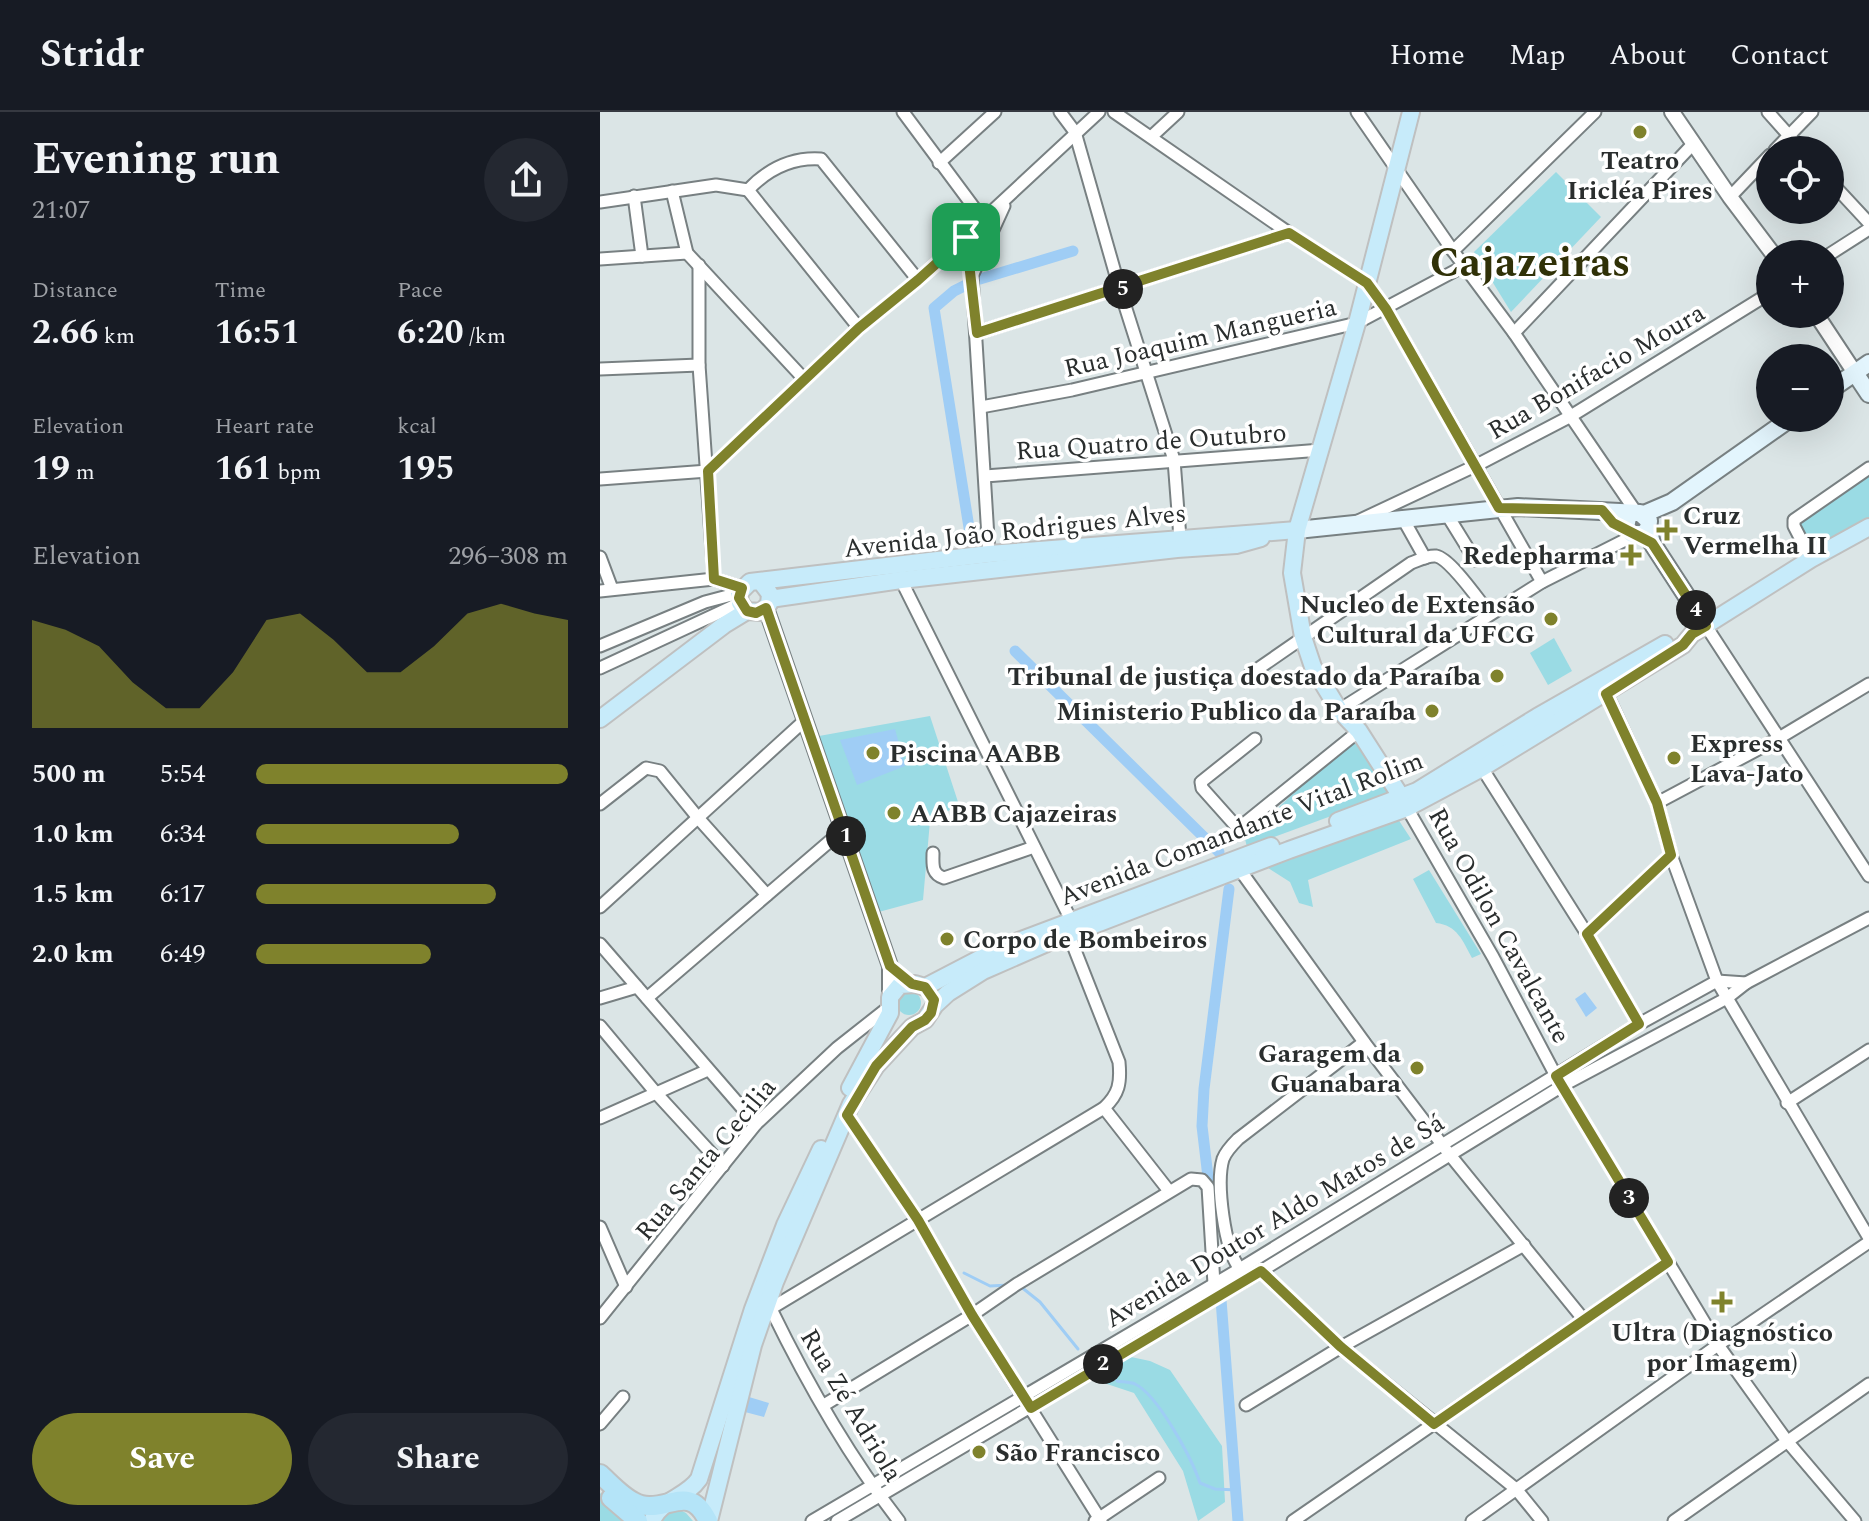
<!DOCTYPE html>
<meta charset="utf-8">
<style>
:root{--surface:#171b24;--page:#242831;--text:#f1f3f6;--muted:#9ea1a6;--line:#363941;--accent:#7f822c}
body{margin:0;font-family:Spectral,serif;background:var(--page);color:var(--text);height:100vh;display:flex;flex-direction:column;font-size:30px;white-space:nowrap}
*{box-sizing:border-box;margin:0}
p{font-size:26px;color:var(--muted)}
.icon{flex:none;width:44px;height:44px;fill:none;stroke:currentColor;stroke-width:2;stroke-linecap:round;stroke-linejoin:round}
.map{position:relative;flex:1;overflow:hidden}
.side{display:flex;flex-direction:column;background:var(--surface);width:600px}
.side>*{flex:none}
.buttons{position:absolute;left:1156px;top:24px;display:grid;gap:16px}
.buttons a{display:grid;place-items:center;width:88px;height:88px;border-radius:50%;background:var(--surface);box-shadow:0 8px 32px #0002;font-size:40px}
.pin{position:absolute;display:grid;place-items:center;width:68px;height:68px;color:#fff;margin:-34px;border-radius:16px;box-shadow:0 4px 12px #0006}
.km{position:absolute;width:40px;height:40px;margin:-20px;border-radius:50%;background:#222;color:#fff;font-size:22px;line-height:40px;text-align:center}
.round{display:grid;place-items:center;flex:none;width:84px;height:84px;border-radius:42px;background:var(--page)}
.summary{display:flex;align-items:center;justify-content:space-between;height:136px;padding:0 32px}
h1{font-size:44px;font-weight:700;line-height:60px}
.figures{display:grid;grid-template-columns:repeat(3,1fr);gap:12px;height:136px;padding:8px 32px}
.figures div{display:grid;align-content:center}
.figures b{font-size:34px;font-weight:700}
.figures small{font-size:22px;font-weight:400}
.figures p{font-size:22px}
.chart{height:224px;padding:16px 32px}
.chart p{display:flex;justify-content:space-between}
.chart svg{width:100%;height:144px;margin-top:8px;fill:var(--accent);opacity:.7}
.button{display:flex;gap:16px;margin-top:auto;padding:16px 32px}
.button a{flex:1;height:92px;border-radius:48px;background:var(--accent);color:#fff;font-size:32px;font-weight:700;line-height:92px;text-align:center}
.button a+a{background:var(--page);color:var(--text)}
ul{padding:0 32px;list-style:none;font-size:26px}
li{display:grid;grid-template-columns:128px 96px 1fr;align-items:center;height:60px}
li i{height:20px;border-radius:10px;background:var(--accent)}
header{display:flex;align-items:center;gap:48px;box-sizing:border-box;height:112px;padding:0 40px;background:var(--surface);border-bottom:2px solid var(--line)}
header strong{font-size:38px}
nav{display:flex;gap:44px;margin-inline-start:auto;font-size:28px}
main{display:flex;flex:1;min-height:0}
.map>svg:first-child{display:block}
.green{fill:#9adbe4}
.water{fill:#9fcdf5}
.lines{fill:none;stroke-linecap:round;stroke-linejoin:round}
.stream{stroke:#9fcdf5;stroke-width:3}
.canal{stroke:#9fcdf5;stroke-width:11}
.minor-casing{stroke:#788082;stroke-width:15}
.tertiary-casing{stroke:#788082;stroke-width:18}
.secondary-casing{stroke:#788082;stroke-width:20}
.primary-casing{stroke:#bfc0c0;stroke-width:20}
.trunk-casing{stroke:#bfc0c0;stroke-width:22}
.minor{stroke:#fff;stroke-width:11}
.tertiary{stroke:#fff;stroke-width:14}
.secondary{stroke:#e3f5fd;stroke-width:16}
.primary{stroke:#c7ebfa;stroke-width:16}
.trunk{stroke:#b4e4f8;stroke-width:18}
.route-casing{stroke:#fff;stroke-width:16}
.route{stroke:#7f822c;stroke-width:10}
.poi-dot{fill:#7f822c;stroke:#fff;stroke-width:3}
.labels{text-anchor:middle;stroke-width:7;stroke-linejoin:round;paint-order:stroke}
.poi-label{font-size:26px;font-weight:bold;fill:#2a2e2e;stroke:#fff;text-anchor:start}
.street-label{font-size:26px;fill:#2a2e2e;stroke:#fff}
.town-label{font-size:42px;font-weight:bold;fill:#303107;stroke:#fff}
</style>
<header>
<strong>Stridr</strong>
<nav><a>Home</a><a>Map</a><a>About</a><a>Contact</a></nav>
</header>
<main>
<section class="side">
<div class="summary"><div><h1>Evening run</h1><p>21:07</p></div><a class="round"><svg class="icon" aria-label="share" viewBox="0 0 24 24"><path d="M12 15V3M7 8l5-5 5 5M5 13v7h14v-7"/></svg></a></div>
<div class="figures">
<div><p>Distance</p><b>2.66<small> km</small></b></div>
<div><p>Time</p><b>16:51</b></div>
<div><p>Pace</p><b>6:20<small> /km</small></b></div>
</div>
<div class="figures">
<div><p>Elevation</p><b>19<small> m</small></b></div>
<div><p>Heart rate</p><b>161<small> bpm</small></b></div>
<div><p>kcal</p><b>195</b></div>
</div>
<div class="chart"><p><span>Elevation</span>296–308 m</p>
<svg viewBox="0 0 160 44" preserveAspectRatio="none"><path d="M0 44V11L10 14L20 19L30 30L40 38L50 38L60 27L70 11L80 9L90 17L100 27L110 27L120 19L130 9L140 6L150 9L160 11V44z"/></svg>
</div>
<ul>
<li><b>500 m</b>5:54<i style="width:100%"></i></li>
<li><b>1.0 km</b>6:34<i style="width:65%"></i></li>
<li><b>1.5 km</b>6:17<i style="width:77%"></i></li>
<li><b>2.0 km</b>6:49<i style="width:56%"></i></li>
</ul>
<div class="button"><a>Save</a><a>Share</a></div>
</section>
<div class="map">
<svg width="1269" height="1409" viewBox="0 0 1269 1409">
<rect width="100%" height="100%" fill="#dbe5e6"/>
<g class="green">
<path d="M956 60 1001 105 911 200 874 140Z"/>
<path d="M1269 362V406L1214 438 1195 409Z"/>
<path d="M954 526 972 559 948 573 930 541Z"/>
<path d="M330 604 359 693 330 709 323 788 275 801 219 624Z"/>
<path d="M754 624 791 682 647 735 645 727Z"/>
<path d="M796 704 811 727 708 768 713 795 699 791 690 770 665 754Z"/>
<path d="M829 758 881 842 872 846C863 829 857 813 836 811L813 767Z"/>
<circle cx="309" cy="891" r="12"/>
<path d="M531 1245 550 1249 570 1258 622 1334 625 1390 598 1409 583 1359 534 1281 483 1264Z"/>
<path d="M0 1381 32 1409H0Z"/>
<path d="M76 1396 86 1401 93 1409H60L61 1401Z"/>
</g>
<g class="water">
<path d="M295 617 305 654 257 673 240 628Z"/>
<path d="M985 880 997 896 986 905 975 887Z"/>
<path d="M149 1285 169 1291 164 1305 145 1300Z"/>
</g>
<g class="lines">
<g class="stream">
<path d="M364 1161 390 1174 409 1173"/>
<path d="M420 1174 440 1190 478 1237"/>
<path d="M517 1269C522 1270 530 1270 535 1272 558 1283 592 1347 600 1371L615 1377 637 1378"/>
</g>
<g class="canal">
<path d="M380 167 473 139"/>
<path d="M371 428 334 196 354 179 372 170"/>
<path d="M415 539 619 740"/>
<path d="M610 1082 602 1014 604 977 629 777"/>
<path d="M620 1175 638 1409"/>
</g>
<g class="minor-casing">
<g id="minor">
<path d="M303 0 384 109"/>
<path d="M460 0 475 20 520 178 574 348 580 426"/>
<path d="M514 0 689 121 767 171 786 197 942 470"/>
<path d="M757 0 853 139 914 221 1036 400"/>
<path d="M1168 0 1202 38"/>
<path d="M551 25 578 0"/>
<path d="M1175 38 1212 0"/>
<path d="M339 51 395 0"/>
<path d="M1230 69 1269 111"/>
<path d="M148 78C168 57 192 45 221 47L318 168"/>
<path d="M148 78 259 216"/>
<path d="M72 79 87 141 204 267"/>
<path d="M34 84 42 144"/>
<path d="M1130 85 1170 43"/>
<path d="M0 90 116 73 148 78"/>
<path d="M366 125 372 164"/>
<path d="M853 139 995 0"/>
<path d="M1230 142 1269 117"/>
<path d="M0 147 87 141"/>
<path d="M99 153V253L114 467"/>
<path d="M377 221 689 121"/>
<path d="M914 221 1093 32"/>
<path d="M0 257 99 253"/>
<path d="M381 295 472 278 757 211 864 154"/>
<path d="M108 359 259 216 318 168 499 0"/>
<path d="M385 364 721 338"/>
<path d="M0 367 108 359"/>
<path d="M846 401 875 448"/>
<path d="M802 405 825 446"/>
<path d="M758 409 875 354 971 304 1170 181"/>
<path d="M389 442 372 164 404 94"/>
<path d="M0 445 12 477"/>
<path d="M1211 447 1194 414V408L1269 356"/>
<path d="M301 468 471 808"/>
<path d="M0 479 114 467 142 476"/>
<path d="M1106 514 1269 764"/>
<path d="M0 534 105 490 139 481"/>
<path d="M0 556 140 491"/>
<path d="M649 563 811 451C819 448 828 443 836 444 851 447 879 489 890 502"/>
<path d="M1003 574 1057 691 1071 743 1117 869 1269 1126"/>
<path d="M739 598 942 470 1035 423"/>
<path d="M655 627 601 670 602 676 635 713 640 715 759 619"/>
<path d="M882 656 987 822 1039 912"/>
<path d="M1057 691 1179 626 1269 572"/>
<path d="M0 692 46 656 60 659 99 707 167 783"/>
<path d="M807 696 893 845 956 964 1118 1233 1187 1329 1255 1409"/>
<path d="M333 741C333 752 331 762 344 766L434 735"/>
<path d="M640 758 764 930 850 1043 984 1208"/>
<path d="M0 795 204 609"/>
<path d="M987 822 1071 743"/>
<path d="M0 832 156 1012"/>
<path d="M0 886 37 875"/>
<path d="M47 886 244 717"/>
<path d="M0 914 56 981 123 1054"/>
<path d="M1187 991 1269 938"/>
<path d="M504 996 569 1079"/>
<path d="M247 1003 318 1108 372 1203 501 1409"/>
<path d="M0 1006 108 958"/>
<path d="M0 1115 26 1175"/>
<path d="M640 1157C624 1137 616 1071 623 1047 626 1039 632 1033 638 1027L764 930"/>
<path d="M661 1159 741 1235 916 1377 942 1409"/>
<path d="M171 1197C206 1269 250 1346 299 1409"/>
<path d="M165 1200 504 996C519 982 521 971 519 950L469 823"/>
<path d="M0 1206 156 1012 237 936 289 895"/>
<path d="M224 1293 372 1203 417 1172 591 1067 602 1068 608 1075 614 1172"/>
<path d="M646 1293 741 1235 924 1133"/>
<path d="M0 1312 23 1285"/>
<path d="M212 1409 633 1161 1039 912 1117 869 1146 871"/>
<path d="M237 1409 661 1159 962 974 1127 886 1146 871 1269 806"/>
<path d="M495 1409 559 1366"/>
<path d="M693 1409 1068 1150"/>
<path d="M872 1409 1118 1233 1269 1130"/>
<path d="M1074 1409 1269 1272"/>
</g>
</g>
<g class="tertiary-casing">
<g id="tertiary">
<path d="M1072 0 1130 85 1173 142"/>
<path d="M1216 202 1255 261"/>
<path d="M166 496 290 854V885"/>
</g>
</g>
<g class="secondary-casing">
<g id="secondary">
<path d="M1255 261 1269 282"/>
<path d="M1230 278 1269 251"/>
<path d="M1044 402 1072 390 1191 306"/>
<path d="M1048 417 1052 431 1106 514"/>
<path d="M697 418 918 395 1040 401 1049 409 1048 417 1043 422H1032L1026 416 1028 405 1033 401"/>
</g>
</g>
<g class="primary-casing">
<g id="primary">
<path d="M161 470 170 482 169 492 161 500 147 499 140 491 139 481 150 470 389 442 697 418"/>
<path d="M170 487 301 468 577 437 636 433 661 426"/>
<path d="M0 607 124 513 147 499"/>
<path d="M807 694 759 619 739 598 713 555 703 525 692 461 697 418 757 211 811 0"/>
<path d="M738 709 817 679 937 605 1065 532"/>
<path d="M250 976 290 901V885L300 873 315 872 325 875 400 836 671 734"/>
<path d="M52 1409C61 1387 86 1386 99 1367L153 1197 185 1113 221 1037"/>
<path d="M109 1409 153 1233 175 1170 251 992 276 954 312 915 325 908 335 893 348 881 383 859 447 831 689 738 807 696 882 656 1083 533 1092 522 1211 447 1269 415"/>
</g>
</g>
<g class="trunk-casing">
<g id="trunk">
<path d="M0 1362C11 1372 26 1389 41 1393 69 1400 89 1370 108 1409"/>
<path d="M11 1386 38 1409"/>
</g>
</g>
<use href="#minor" class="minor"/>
<use href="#tertiary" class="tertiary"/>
<use href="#secondary" class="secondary"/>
<use href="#primary" class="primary"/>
<use href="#trunk" class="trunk"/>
</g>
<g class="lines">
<g class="route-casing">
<path id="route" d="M689 121 767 171 786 197 899 396 1002 398 1013 411 1052 431 1106 514 1092 522 1083 533 1006 582 1057 691 1071 743 987 822 1039 912 956 964 1068 1150 834 1312 741 1235 661 1159 431 1296 372 1203 318 1108 247 1003 276 954 312 915 325 908 331 901 334 888 325 875 312 872 290 854 166 496 156 501 147 499 139 486 142 476 114 467 108 359 259 216 318 168 366 125 377 221Z"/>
</g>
<use href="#route" class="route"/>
</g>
<g class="poi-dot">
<circle cx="1040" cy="20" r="8"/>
<path d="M1063 406h8v8h8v8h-8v8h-8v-8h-8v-8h8z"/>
<path d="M1027 431h8v8h8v8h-8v8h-8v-8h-8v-8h8z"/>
<circle cx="951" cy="507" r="8"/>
<circle cx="897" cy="564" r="8"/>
<circle cx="832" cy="599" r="8"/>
<circle cx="273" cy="641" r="8"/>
<circle cx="1074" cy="646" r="8"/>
<circle cx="294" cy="701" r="8"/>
<circle cx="347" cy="827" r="8"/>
<circle cx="817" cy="956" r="8"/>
<path d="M1118 1178h8v8h8v8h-8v8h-8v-8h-8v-8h8z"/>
<circle cx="379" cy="1340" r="8"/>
</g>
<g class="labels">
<g class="poi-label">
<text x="1040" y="57" text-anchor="middle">Teatro<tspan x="1040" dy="30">Iricléa Pires</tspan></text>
<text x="1083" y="412">Cruz<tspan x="1083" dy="30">Vermelha II</tspan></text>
<text x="1015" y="452" text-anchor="end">Redepharma</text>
<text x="935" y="501" text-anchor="end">Nucleo de Extensão<tspan x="935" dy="30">Cultural da UFCG</tspan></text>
<text x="881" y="573" text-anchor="end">Tribunal de justiça doestado da Paraíba</text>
<text x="816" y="608" text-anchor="end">Ministerio Publico da Paraíba</text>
<text x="1090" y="640">Express<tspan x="1090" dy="30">Lava-Jato</tspan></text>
<text x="289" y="650">Piscina AABB</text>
<text x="310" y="710">AABB Cajazeiras</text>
<text x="363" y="836">Corpo de Bombeiros</text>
<text x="801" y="950" text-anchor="end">Garagem da<tspan x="801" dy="30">Guanabara</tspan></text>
<text x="1122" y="1229" text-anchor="middle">Ultra (Diagnóstico<tspan x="1122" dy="30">por Imagem)</tspan></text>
<text x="395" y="1349">São Francisco</text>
</g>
<g class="street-label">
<text transform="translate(600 225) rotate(-13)" y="9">Rua Joaquim Mangueria</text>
<text transform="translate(996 259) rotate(-30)" y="9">Rua Bonifacio Moura</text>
<text transform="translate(551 329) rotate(-4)" y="9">Rua Quatro de Outubro</text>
<text transform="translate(415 418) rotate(-6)" y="9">Avenida João Rodrigues Alves</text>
<text transform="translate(641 716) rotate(-21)" y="9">Avenida Comandante Vital Rolim</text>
<text transform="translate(900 813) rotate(61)" y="9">Rua Odilon Cavalcante</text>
<text transform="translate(105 1047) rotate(-50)" y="9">Rua Santa Cecilia</text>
<text transform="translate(674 1108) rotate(-31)" y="9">Avenida Doutor Aldo Matos de Sá</text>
<text transform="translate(252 1293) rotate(59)" y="9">Rua Zé Adriola</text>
</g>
<g class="town-label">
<text x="930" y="164">Cajazeiras</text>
</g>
</g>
</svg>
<div class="buttons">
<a><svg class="icon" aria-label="locate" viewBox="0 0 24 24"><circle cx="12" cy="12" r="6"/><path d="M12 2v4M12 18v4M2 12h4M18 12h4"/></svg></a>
<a>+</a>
<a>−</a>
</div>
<div class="pin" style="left:366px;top:125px;background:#1e9e55"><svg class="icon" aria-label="arrive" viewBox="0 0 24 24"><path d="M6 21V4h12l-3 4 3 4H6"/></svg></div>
<b class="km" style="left:246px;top:724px">1</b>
<b class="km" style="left:503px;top:1252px">2</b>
<b class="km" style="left:1029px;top:1086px">3</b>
<b class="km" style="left:1096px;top:498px">4</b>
<b class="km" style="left:523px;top:177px">5</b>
</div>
</main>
